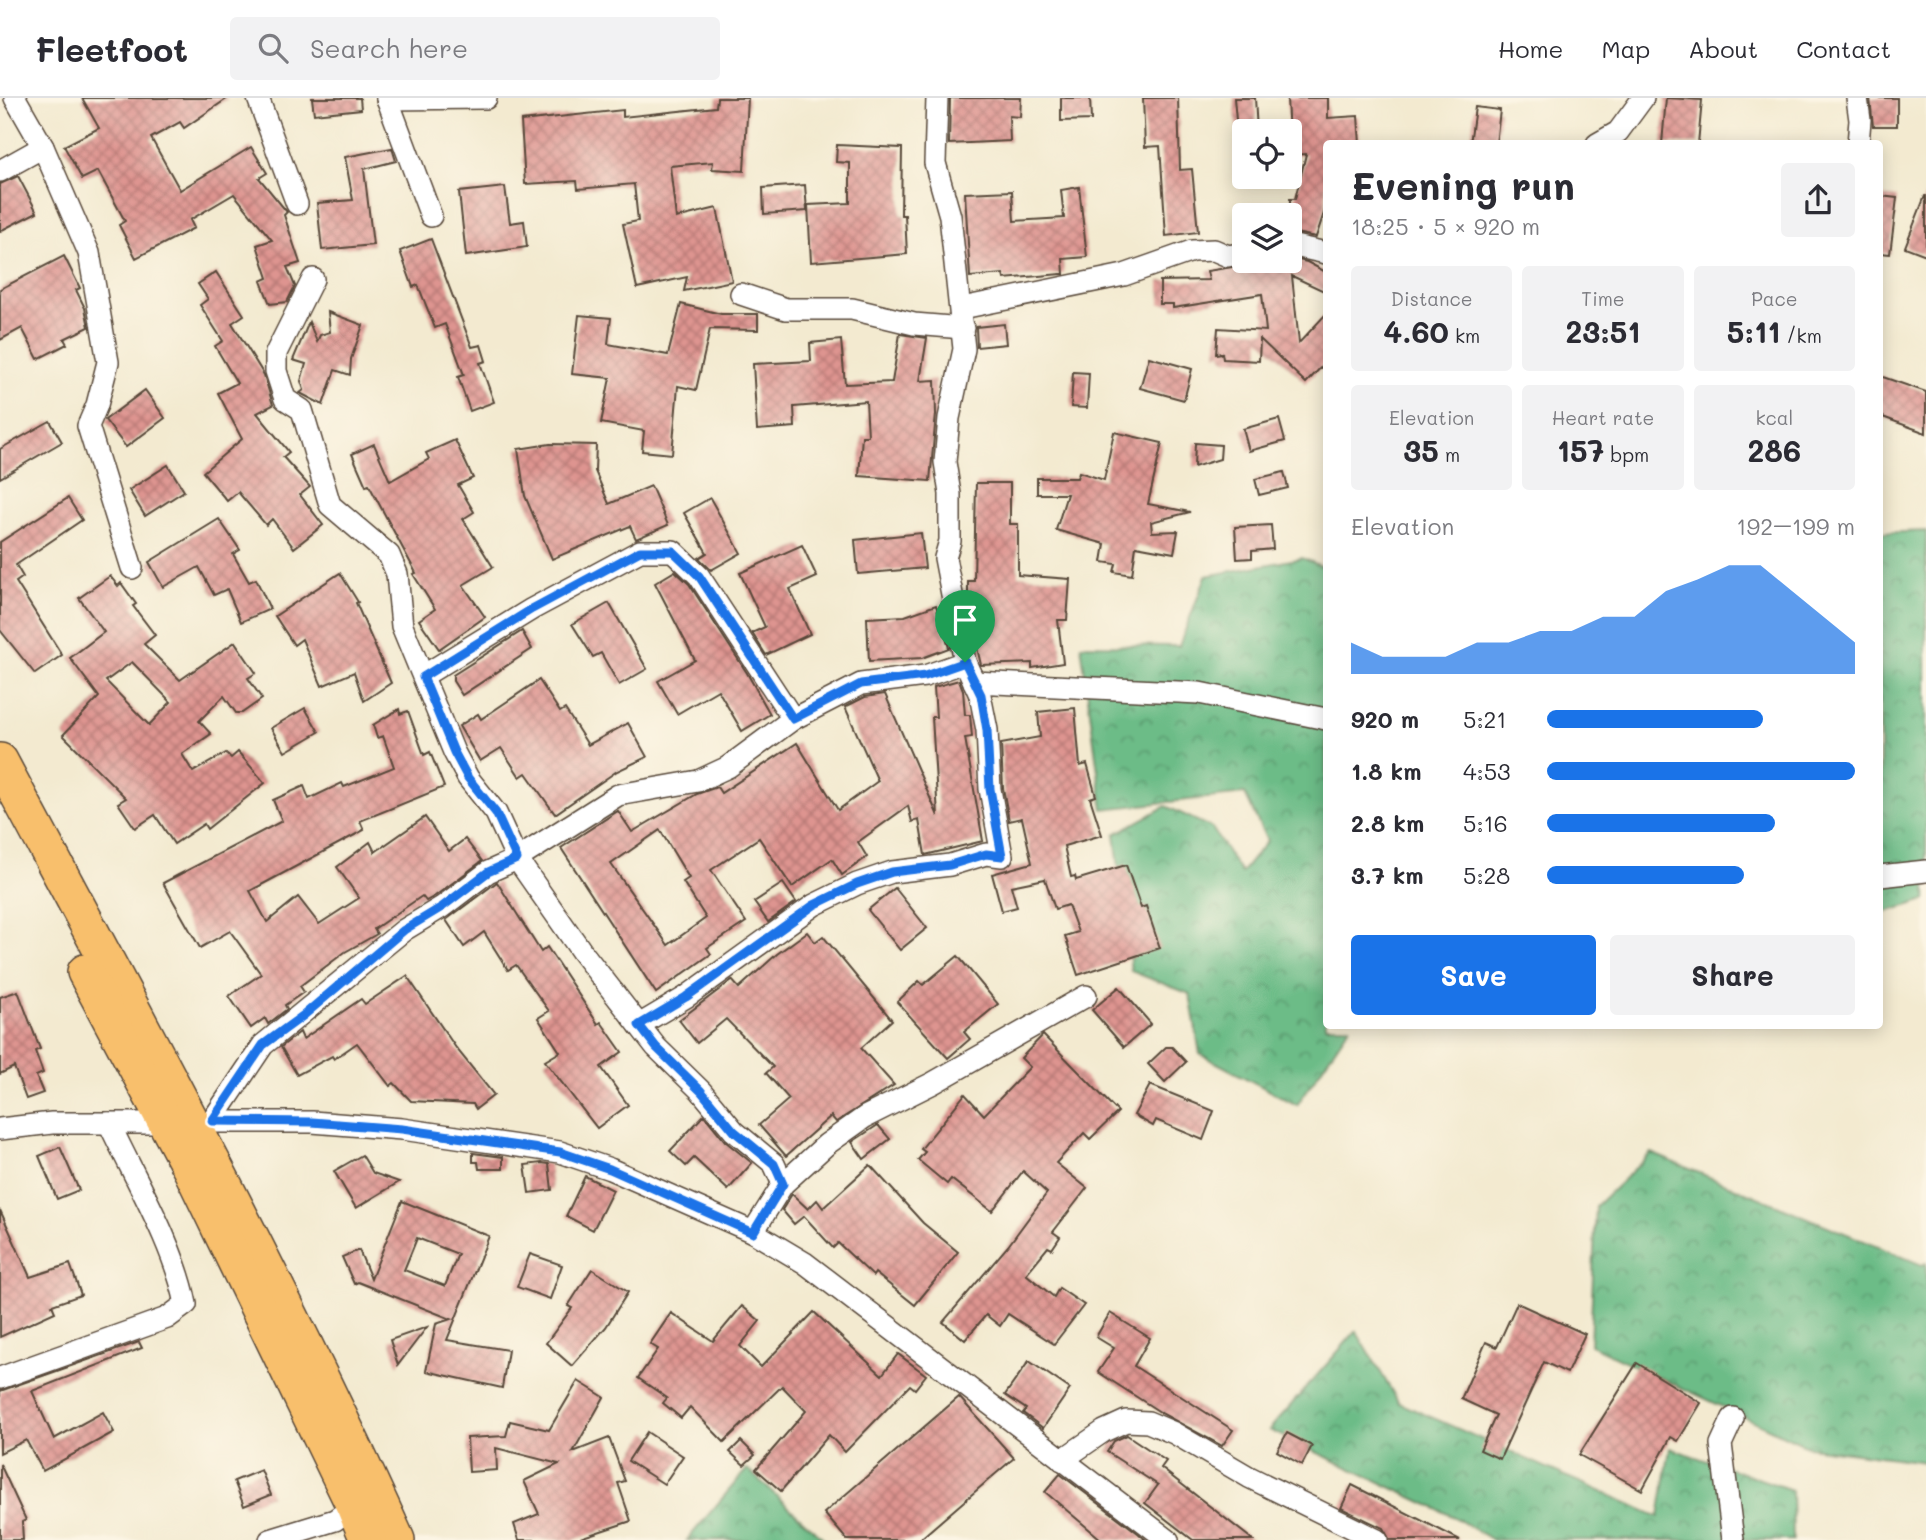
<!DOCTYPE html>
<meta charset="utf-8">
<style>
:root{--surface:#fff;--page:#f2f2f3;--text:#2b2b33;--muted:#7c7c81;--line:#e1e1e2;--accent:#1a73e8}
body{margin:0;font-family:Mali,sans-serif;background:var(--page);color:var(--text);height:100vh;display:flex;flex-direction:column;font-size:26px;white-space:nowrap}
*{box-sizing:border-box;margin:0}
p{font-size:23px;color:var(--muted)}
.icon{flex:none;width:38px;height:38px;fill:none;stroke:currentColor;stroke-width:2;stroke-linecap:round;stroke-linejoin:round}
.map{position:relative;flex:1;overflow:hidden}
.sheet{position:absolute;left:1323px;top:42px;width:560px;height:889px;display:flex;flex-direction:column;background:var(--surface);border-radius:7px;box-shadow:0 4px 18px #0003}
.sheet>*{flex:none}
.buttons{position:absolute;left:1232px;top:21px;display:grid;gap:14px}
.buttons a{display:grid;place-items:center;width:70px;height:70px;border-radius:7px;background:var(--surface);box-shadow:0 4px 18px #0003;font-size:35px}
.pin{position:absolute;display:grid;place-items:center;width:60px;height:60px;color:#fff;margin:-72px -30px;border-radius:50% 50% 50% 0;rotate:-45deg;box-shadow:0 0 7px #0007}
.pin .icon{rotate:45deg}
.round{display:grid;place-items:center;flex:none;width:74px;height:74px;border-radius:7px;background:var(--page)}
.summary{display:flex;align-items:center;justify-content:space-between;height:119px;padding:0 28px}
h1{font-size:38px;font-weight:700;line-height:52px}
.figures{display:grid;grid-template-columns:repeat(3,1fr);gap:10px;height:119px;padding:7px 28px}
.figures div{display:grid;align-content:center;border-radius:7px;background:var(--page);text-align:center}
.figures b{font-size:30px;font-weight:700}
.figures small{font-size:19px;font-weight:400}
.figures p{font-size:19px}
.chart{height:196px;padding:14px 28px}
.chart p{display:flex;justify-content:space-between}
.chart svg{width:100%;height:126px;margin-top:7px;fill:var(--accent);opacity:.7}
.button{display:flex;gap:14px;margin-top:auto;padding:14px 28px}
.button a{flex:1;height:80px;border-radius:7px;background:var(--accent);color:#fff;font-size:28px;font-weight:700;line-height:80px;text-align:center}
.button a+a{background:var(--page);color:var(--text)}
ul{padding:0 28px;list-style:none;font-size:23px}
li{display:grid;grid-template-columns:112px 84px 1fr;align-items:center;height:52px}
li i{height:18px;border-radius:9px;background:var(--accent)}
header{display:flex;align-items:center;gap:42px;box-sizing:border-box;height:98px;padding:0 35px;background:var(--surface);border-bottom:2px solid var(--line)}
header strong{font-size:33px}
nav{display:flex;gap:38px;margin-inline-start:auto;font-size:24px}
.search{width:490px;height:63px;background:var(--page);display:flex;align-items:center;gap:18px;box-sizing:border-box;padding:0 24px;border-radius:7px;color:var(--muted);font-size:26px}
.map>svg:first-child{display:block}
.forest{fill:url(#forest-crowns);stroke:#547352;stroke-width:2}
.building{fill:url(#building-cross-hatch);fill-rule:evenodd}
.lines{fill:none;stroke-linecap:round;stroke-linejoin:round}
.minor-casing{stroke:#574739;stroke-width:24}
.trunk-casing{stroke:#574739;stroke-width:38}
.minor{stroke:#fff;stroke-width:21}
.trunk{stroke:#f8bf6c;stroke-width:35}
.route-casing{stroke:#fff;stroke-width:14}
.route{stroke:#1a73e8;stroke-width:9}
</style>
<header>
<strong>Fleetfoot</strong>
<div class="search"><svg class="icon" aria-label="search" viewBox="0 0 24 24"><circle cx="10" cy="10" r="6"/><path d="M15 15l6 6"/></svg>Search here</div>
<nav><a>Home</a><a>Map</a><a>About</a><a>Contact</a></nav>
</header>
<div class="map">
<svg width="1926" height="1442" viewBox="0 0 1926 1442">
<defs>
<pattern id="forest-crowns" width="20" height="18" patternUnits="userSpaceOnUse" patternTransform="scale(1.75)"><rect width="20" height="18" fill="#6cbc87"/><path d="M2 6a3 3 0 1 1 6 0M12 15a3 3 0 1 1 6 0" fill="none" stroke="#5a996e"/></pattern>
<pattern id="building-cross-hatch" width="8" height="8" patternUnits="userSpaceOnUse" patternTransform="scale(1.75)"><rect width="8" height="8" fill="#de9490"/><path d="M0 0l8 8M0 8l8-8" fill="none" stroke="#b57975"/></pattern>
</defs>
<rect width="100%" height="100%" fill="#fcf5e5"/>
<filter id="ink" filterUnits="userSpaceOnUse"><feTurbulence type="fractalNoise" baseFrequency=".0143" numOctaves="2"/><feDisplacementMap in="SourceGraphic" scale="14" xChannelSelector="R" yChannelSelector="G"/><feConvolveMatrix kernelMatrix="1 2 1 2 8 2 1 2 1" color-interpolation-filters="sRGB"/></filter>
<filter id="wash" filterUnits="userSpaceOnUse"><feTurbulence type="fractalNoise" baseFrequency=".00686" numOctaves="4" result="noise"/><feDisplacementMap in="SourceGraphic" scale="28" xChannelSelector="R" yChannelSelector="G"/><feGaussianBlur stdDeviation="1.57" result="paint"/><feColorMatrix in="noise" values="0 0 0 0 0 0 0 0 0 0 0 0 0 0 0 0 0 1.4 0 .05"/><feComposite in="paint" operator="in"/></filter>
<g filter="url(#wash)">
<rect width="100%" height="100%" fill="#f3ead0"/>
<g class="forest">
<path d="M1926 433V802L1880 816V435Z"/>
<path d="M1302 460 1326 470V928H1350L1297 1007 1200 956 1190 896 1131 873 1115 736 1166 708 1212 730 1241 775 1267 743 1245 696 1103 711 1081 547 1179 548 1206 478Z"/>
<path d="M1651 1055 1922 1167 1926 1165V1364L1809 1349 1590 1247 1596 1108Z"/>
<path d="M1356 1233 1399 1305 1659 1419 1670 1350 1792 1392 1793 1442H1492L1454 1419 1269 1332Z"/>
<path d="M747 1371 825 1442H687Z"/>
</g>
<g id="blocks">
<g class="building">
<path d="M82 0H228L184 30 180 24 151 40 180 92 251 49 267 75 259 80 287 114 284 117 300 165 287 169 295 188 287 204 270 206 261 183 268 180 257 147 272 142 234 96 190 122 194 130 136 160 119 127 125 123 98 73 82 81 64 48 99 30Z"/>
<path d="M312 0H360L361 11 314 16Z"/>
<path d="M717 0H748L744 73 712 71 713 64 670 68 676 120 717 110 732 183 684 193 687 179 637 190 623 126 638 123 634 86 578 91 577 83 525 86 521 23 623 12V19L716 9Z"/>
<path d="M950 0H1021L1020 19 1009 18 1010 43 949 46Z"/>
<path d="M1061 0H1090L1091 22 1061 23Z"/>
<path d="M1143 0H1178L1180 72 1192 71 1198 134 1166 138 1160 48 1145 49Z"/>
<path d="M1234 0H1255L1257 33H1237Z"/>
<path d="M1287 0H1328V20L1358 18 1360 46H1326V109L1316 139 1290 134V101H1295L1306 56 1290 57Z"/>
<path d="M1666 0 1702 2 1698 46H1662Z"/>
<path d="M1870 0H1897V28H1873Z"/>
<path d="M1475 9 1500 12 1496 46H1470Z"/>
<path d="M837 47 902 50 901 117H905L907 156 811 164 808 107 850 105V65L836 64Z"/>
<path d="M392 50 396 63 364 71 373 147 322 152 317 105 353 102 345 59Z"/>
<path d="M18 78 37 114 0 133V86Z"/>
<path d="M805 87 807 113 764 116 763 90Z"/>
<path d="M505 89 510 125 524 123 527 149 466 158 459 94Z"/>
<path d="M1079 89 1087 159 1063 161 1064 176H1061L1004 181 1003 176 970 179 965 95 1012 93 1014 123 1064 120 1061 92Z"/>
<path d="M1880 98 1897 100 1890 156 1880 155Z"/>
<path d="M1925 98H1926V157L1905 149Z"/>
<path d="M431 141 472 249 481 247 486 263 480 265 494 304 470 313 458 279 464 277 445 226 435 230 418 187 413 189 400 153Z"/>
<path d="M64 158 80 190 76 192 85 210 89 229 64 241 67 246 38 261 22 230 0 242V191Z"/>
<path d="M1290 160 1307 164 1326 174V194L1292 178 1299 245 1326 216V264L1306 285 1260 241 1259 263 1223 261 1222 255 1216 256 1218 230 1266 233 1262 196 1173 210V206H1160V183L1209 182 1207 173Z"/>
<path d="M216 174 244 217 232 225 264 277 273 307 257 315 289 354 283 359 310 389 300 397 323 427 294 450 272 421 266 427 238 394 227 403 203 374 242 341 218 295 237 285 215 248 223 243 200 207 208 201 198 186Z"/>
<path d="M681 206 721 216H758V232L710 231 696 292 678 288 672 356 642 353 644 333 601 325 610 280 572 276 579 217 611 220 608 246 668 257Z"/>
<path d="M328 214 363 227 351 261 350 277 335 272 323 307 300 295 304 292 301 283 306 266 293 262 309 224 317 244 320 237 330 234Z"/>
<path d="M1004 226 1006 246 977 249 976 229Z"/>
<path d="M900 236 927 240 920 283 935 282 936 316 930 383 859 378 862 338H868L866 303 794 309 795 329 757 332 753 266 811 263 810 245 841 242 845 286 892 284Z"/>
<path d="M1149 259 1192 271 1184 302 1140 290Z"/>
<path d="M1073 274 1089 275 1087 310 1071 309Z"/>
<path d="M1880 278 1926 294V335L1880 318Z"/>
<path d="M145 292 165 320 126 349 105 322Z"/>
<path d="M1279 321 1285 343 1249 353 1243 331Z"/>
<path d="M50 323 62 344 0 380V351Z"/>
<path d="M1114 334 1162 345 1148 406 1190 414 1151 424 1152 434 1178 433 1174 455 1136 448 1132 477 1114 474 1116 466 1102 464 1105 446 1056 432 1067 396H1037V380H1077L1079 374 1104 382Z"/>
<path d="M455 342 473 380 458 387 474 414 463 421 493 469 463 487 485 519 439 551 419 522 435 511 413 476 416 475 369 387 366 388 352 356 374 346 390 383 429 361 426 355Z"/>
<path d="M1195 345 1221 347 1220 361 1194 369Z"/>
<path d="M550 346 596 347 595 373 609 406 651 388 668 427 636 441 630 428 552 461 525 398 518 351Z"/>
<path d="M168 367 184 393 145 418 129 392Z"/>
<path d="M1284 374 1288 390 1259 397 1255 381Z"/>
<path d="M976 385H1010V426H1018V477L1070 481 1067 522H1058L1063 565 1032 570V565L981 567 968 511V483H974Z"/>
<path d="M68 400 82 422 16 467 23 479 16 484 62 557 35 576 0 532V444Z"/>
<path d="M710 400 741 455 711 472 699 460 707 455 684 415Z"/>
<path d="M219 421 240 452 233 456 249 484 256 481 270 511 241 524 227 491 214 497 199 469 163 489 149 464Z"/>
<path d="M1271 427 1273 451 1252 453V460L1237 461 1235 429Z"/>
<path d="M921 435 925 470 858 476 855 442Z"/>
<path d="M802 447 817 479 790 491 810 536 766 557 752 535 765 529 740 475Z"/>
<path d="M675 473 689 486 747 575 770 616 742 633 718 592 677 616 658 583 695 562 655 485Z"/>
<path d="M340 475 358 504 356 505 391 585 364 603 354 574 322 588 302 541 294 547 275 518Z"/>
<path d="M110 478 118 488 121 485 136 506 133 508 155 537 144 546 180 582 235 544 256 575 248 580 262 601 242 615H236L224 598 199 623 211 636 182 656 193 674 226 655 231 660 238 654 265 685 207 731 204 726 174 746 155 717 135 730 118 705 126 700 63 637 99 599 70 560 104 534 79 500ZM132 564 171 604 149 627 106 583Z"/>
<path d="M609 505 647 571 619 587 601 555 593 559 572 526Z"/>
<path d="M936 507 949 550 922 560 869 563 867 520 905 518Z"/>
<path d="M522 533 532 551 462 597 453 583V577Z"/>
<path d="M539 582 560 614 565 611 588 647 628 625 647 659 617 673 555 716 526 675 520 679 501 650 480 663 459 628 478 616 481 621Z"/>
<path d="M959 582 963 592 965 617H970L972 639 965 640 983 743 925 757 919 722 912 724 908 708 858 744 867 759 842 777 832 761 792 789 759 740 711 772 746 824 707 850 711 856 656 895 561 750 618 713 632 734 697 696 717 689 721 695 797 645 838 712 878 683 845 609 865 599 885 596 938 718 932 619H936L934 589ZM660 732 689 780 683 784 706 820 668 847 611 766Z"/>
<path d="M305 610 319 634 285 654 271 630Z"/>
<path d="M1075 610 1080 668 1087 666 1096 698 1090 700 1102 737 1064 748 1071 779 1075 778 1076 782 1126 767 1141 810 1146 808 1160 850 1078 877 1065 838 1078 834 1068 807 1055 811 1045 781 1011 788 1017 809 1002 813 992 776 1032 765 1022 720 1009 723 1003 690 1001 646 1040 639 1038 614Z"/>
<path d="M399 611 400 616 408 613 424 657 430 654 444 689 360 723 364 732 250 793 267 824 298 799 319 826 359 800 337 769 370 744 375 754 425 719 449 753 465 741 482 763 435 798 426 803 422 798 374 831 377 836 345 854 300 888 304 894 285 907 287 911 268 926 265 920 251 930 229 898 261 876 230 833 200 850 163 785 282 723 273 702 304 688 309 701 342 685 344 689 394 669 383 638 377 640 373 627Z"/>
<path d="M497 784 541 854 547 849 598 926 601 924 622 954 601 969 628 1007 597 1030 545 963 560 954 538 920 549 913 516 867 508 872 484 834 464 849 446 822Z"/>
<path d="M783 785 796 804 768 824 754 804Z"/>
<path d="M895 790 927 830 900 852 868 812Z"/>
<path d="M807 834 815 844 823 838 892 922 861 950 894 987 836 1024 831 1018 786 1058 759 1027 789 1001 766 975 773 969 726 921 697 945 679 922 732 882 739 890 777 856Z"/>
<path d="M958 858 998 906 964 934 970 941 948 960 897 904 919 883 923 887Z"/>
<path d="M407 878 456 950 494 997 476 1011 473 1006 411 1003 394 985 390 988 357 945 334 961 332 958 297 977 281 949 300 934 303 941 361 901 365 906Z"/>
<path d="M1119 889 1151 926 1124 949 1092 912Z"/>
<path d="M18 893 40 951 35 953 43 975 36 978 43 995 26 1001 14 969 0 976V899Z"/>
<path d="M1043 937 1118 1014 1090 1041 1084 1035 1056 1065 1087 1090 1053 1134 1060 1139 1052 1151 1048 1149 1026 1176 1054 1199 1059 1190 1084 1207 1054 1246 1008 1216 1000 1228 986 1217 965 1242 943 1224 1008 1148 1047 1095 1023 1073 992 1113 951 1081 947 1086 918 1062 925 1054 921 1051 965 996 984 1017 1030 969 1021 960Z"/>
<path d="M1166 949H1172L1186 964 1165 984 1148 966Z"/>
<path d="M1150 987 1214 1013 1203 1042 1156 1022 1153 1028 1134 1017Z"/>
<path d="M704 1017 725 1043 752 1065 728 1092 694 1060 686 1068 670 1053Z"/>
<path d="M878 1027 890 1041 864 1061 852 1044Z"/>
<path d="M60 1049 79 1092 57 1101 39 1058Z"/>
<path d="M473 1055 503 1059V1071H479L478 1064H473Z"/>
<path d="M362 1057 373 1075 399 1084 356 1110 334 1073Z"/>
<path d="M542 1065 549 1066 552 1092 529 1095 525 1067Z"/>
<path d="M870 1067 923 1125 958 1154 915 1207 875 1175 873 1178 838 1145 833 1150 804 1118 794 1126 782 1112 792 1096 808 1111 817 1102 823 1110Z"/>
<path d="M585 1078 613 1092 593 1132 566 1118Z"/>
<path d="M402 1103 489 1138 447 1242 508 1252 502 1290 426 1273 436 1226 451 1221 358 1184 354 1186 342 1159 359 1152 371 1181ZM417 1140 458 1156 445 1188 404 1172Z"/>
<path d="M0 1112 30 1179 70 1166 81 1197 52 1207 55 1214 0 1239Z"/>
<path d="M530 1156 562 1167 550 1201 517 1189Z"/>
<path d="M592 1171 628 1194 606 1229 572 1268 546 1245 572 1210 568 1208Z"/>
<path d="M1517 1205 1585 1236 1567 1275 1544 1264 1500 1361 1480 1352 1496 1317 1461 1301 1486 1244 1497 1249Z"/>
<path d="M742 1208 760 1223 740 1248 761 1269 814 1214 882 1277 898 1256 926 1277 915 1291 910 1287 845 1354 829 1337 781 1393 756 1371 806 1313 782 1288 724 1344 690 1309 681 1320 663 1305 667 1300 638 1280 658 1251 650 1246 671 1215 713 1243Z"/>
<path d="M1110 1215 1150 1240 1134 1268 1233 1332 1222 1348 1163 1316 1098 1274 1114 1250 1096 1239Z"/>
<path d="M427 1229 398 1267 390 1242Z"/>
<path d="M139 1244 142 1250 32 1293 54 1341 103 1314 114 1334 43 1373 26 1342 0 1355V1293Z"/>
<path d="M1029 1263 1070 1291 1043 1330 1023 1315 1026 1311 1005 1297Z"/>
<path d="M1637 1265 1701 1305 1678 1343 1671 1339 1642 1392 1579 1357Z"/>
<path d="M578 1283 604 1299 573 1354 609 1340 625 1383 618 1385 631 1423 574 1442H519L514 1426 539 1416 524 1383 559 1366 496 1350 497 1372 469 1374 467 1340 506 1338 510 1323 549 1332Z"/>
<path d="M959 1299 1014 1360 919 1442H847L824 1415Z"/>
<path d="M647 1334 683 1358 664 1386 628 1363Z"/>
<path d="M1287 1335 1312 1348 1302 1367 1277 1353Z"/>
<path d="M1127 1337 1166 1363 1161 1370 1253 1442H1193L1145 1405 1158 1387 1107 1354 1114 1343Z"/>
<path d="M741 1343 755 1357 744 1367 730 1354Z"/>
<path d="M0 1366 26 1422 22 1424 23 1442H0Z"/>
<path d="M261 1372 271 1397 244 1408 234 1383Z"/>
<path d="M1060 1376 1138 1435 1146 1442H1102L1045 1394Z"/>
<path d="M1352 1387 1460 1442H1390L1383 1430 1341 1410Z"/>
</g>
</g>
</g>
<g filter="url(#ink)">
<use href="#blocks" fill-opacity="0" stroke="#574739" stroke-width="2"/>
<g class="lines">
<g class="minor-casing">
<g id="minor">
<path d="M15 0 43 49 89 155 108 264 97 307 88 328 132 470"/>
<path d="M258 0 297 106"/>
<path d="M387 0 431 118"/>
<path d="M1857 0 1860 22 1858 46"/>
<path d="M387 1 486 0"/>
<path d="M1597 46 1618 34 1643 0"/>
<path d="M0 73 43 49"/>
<path d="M1290 147 1326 155"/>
<path d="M313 181 276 255V273L285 301 302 312 330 407 389 457 397 476 402 528 454 654 468 680 496 715 517 761 582 854 656 949 701 993 734 1033 774 1066 783 1086"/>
<path d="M741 196 786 211H852L914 226 963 230"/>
<path d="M962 210 1124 177 1192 153 1214 152 1228 158 1244 155"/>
<path d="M423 578 532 511 640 453H673L699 478 793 621"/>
<path d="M974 584 1199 595 1326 621"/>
<path d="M1880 778 1926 773"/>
<path d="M639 927 686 899 814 807 857 786 892 774 950 767 986 756 1002 758 990 691 987 632 980 597 965 564 945 460 950 443V396L945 364 949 320 964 251 950 118 935 65 937 0"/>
<path d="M212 1023 263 947 404 832 442 809 488 774 517 761 618 697 698 683 728 669 793 621 861 586 925 578 965 564"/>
<path d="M193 1024H312L402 1031 560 1054 610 1071 753 1134 805 1165 1168 1442"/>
<path d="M0 1031 52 1025H165"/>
<path d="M753 1134 783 1086 827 1046 865 1019 933 985 1086 898"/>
<path d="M0 1280 167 1220 186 1206C174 1146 135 1081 109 1025"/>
<path d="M1062 1362 1104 1333 1126 1323 1148 1324 1174 1335 1249 1379 1377 1442"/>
<path d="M270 1442 335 1422 354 1408"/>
<path d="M1733 1442 1721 1346 1733 1320"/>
</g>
</g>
<g class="trunk-casing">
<g id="trunk">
<path d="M0 663C137 920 277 1176 397 1442"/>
<path d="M85 874 191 1072 354 1408 368 1442"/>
</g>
</g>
<use href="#minor" class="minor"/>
<use href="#trunk" class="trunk"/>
</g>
</g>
<g class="lines" filter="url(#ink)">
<g class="route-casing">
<path id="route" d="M640 453H673L699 478 793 621 861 586 925 578 965 564 981 597 987 632 990 691 1002 758 986 756 950 767 892 774 857 786 814 807 686 899 639 927 656 949 701 993 734 1033 774 1066 783 1086 753 1135 610 1071 560 1054 402 1031 312 1024 212 1023 263 947 304 917 404 832 442 809 488 774 517 761 496 715 468 680 454 654 423 579 532 511Z"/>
</g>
<use href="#route" class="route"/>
</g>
</svg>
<div class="buttons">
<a><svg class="icon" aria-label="locate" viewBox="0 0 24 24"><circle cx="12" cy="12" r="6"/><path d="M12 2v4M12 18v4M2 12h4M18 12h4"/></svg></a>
<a><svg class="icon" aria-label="layers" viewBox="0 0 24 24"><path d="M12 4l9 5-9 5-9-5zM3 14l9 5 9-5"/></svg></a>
</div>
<div class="pin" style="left:965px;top:564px;background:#1e9e55"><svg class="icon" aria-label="arrive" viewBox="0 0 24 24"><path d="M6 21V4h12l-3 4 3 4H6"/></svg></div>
<section class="sheet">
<div class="summary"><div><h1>Evening run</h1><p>18:25 · 5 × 920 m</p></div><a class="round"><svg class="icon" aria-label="share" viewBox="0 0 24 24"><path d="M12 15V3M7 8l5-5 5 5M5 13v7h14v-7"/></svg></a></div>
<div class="figures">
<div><p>Distance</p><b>4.60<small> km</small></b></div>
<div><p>Time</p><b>23:51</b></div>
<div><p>Pace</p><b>5:11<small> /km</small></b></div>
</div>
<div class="figures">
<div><p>Elevation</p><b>35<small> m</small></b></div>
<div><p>Heart rate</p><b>157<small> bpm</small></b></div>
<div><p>kcal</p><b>286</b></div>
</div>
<div class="chart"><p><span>Elevation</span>192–199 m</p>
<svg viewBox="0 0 160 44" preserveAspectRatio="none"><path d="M0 44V33L10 38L20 38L30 38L40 33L50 33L60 29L70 29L80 24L90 24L100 15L110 11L120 6L130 6L140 15L150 24L160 33V44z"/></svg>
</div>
<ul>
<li><b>920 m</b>5:21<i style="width:70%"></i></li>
<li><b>1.8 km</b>4:53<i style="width:100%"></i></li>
<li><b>2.8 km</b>5:16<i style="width:74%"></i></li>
<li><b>3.7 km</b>5:28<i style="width:64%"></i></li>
</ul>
<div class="button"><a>Save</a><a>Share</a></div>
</section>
</div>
